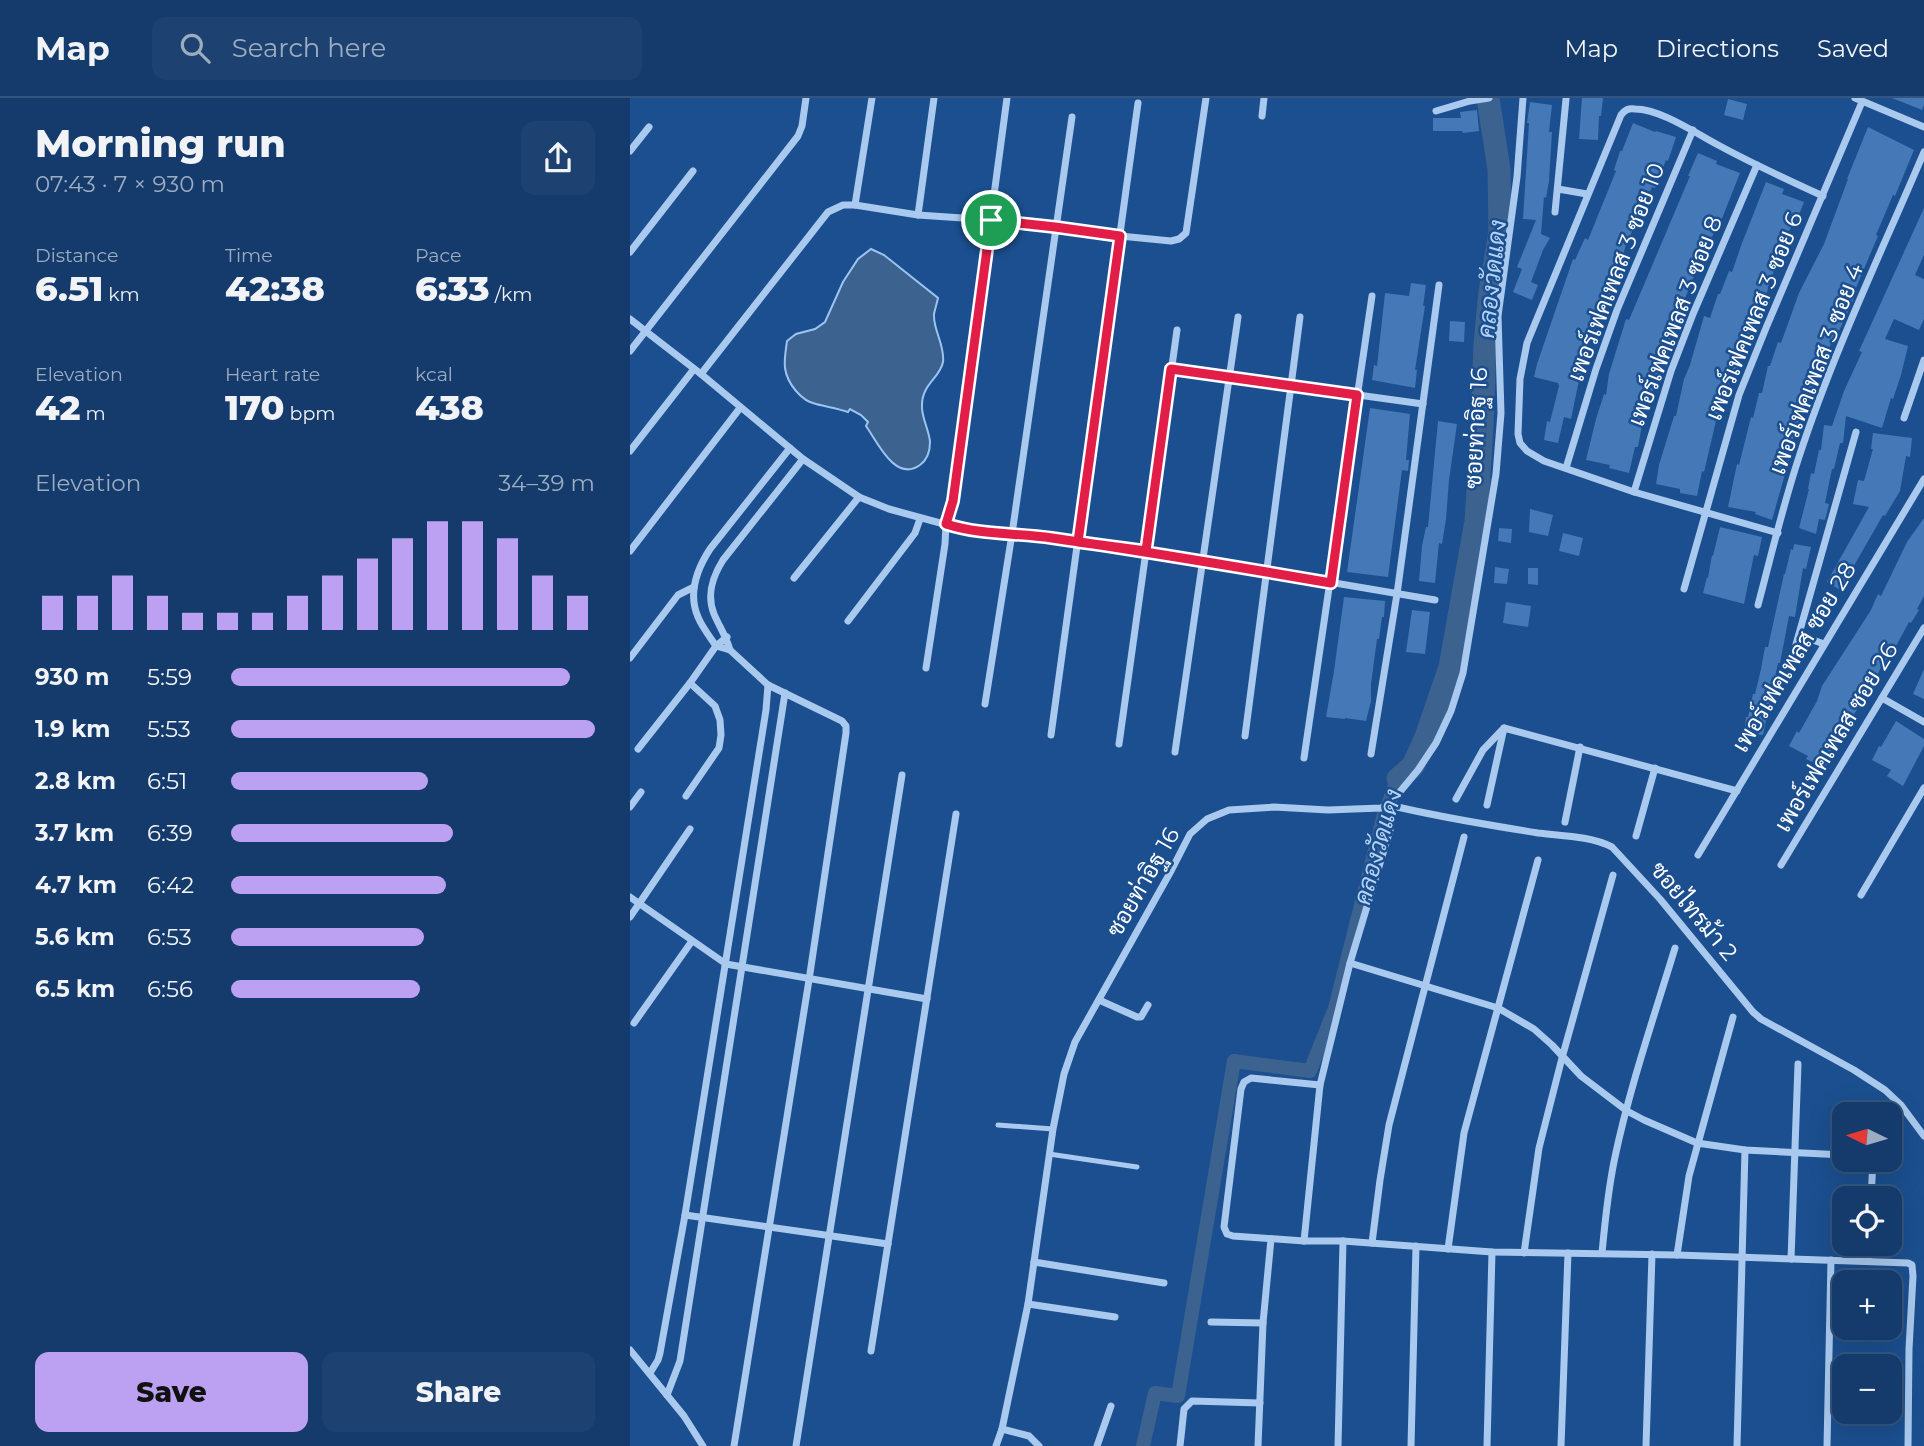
<!DOCTYPE html>
<meta charset="utf-8">
<style>
:root{--surface:#143b6b;--page:#1d4271;--text:#f1f3f6;--muted:#9dadc1;--line:#33557e;--accent:#bca0f2}
body{margin:0;font-family:Montserrat,Sarabun,sans-serif;background:var(--page);color:var(--text);height:100vh;display:flex;flex-direction:column;font-size:26px;white-space:nowrap}
*{box-sizing:border-box;margin:0}
p{font-size:23px;color:var(--muted)}
.icon{flex:none;width:38px;height:38px;fill:none;stroke:currentColor;stroke-width:2;stroke-linecap:round;stroke-linejoin:round}
.map{position:relative;flex:1;overflow:hidden}
.side{display:flex;flex-direction:column;background:var(--surface);width:630px}
.side>*{flex:none}
.needle{width:46px;rotate:275deg}
.tools{position:absolute;left:1202px;top:1004px;display:grid;gap:14px}
.tools a{display:grid;place-items:center;width:70px;height:70px;border-radius:14px;background:var(--surface);box-shadow:0 7px 28px #0002,0 0 0 2px var(--line);font-size:35px}
.pin{position:absolute;display:grid;place-items:center;width:60px;height:60px;color:#fff;margin:-30px;border:4px solid #fff;border-radius:50%;box-shadow:0 2px 7px #0007}
.round{display:grid;place-items:center;flex:none;width:74px;height:74px;border-radius:14px;background:var(--page)}
.overview{display:flex;align-items:center;justify-content:space-between;height:119px;padding:0 35px}
h1{font-size:38px;font-weight:800;line-height:52px}
.stats{display:grid;grid-template-columns:repeat(3,1fr);gap:10px;height:119px;padding:7px 35px}
.stats div{display:grid;align-content:center}
.stats b{font-size:35px;font-weight:800}
.stats small{font-size:19px;font-weight:400}
.stats p{font-size:19px}
.chart{height:196px;padding:14px 35px}
.chart p{display:flex;justify-content:space-between}
.chart svg{width:100%;height:126px;margin-top:7px;stroke:var(--accent);stroke-width:6}
.action{display:flex;gap:14px;margin-top:auto;padding:14px 35px}
.action a{flex:1;height:80px;border-radius:14px;background:var(--accent);color:#111;font-size:28px;font-weight:800;line-height:80px;text-align:center}
.action a+a{background:var(--page);color:var(--text)}
ul{padding:0 35px;list-style:none;font-size:23px}
li{display:grid;grid-template-columns:112px 84px 1fr;align-items:center;height:52px}
li i{height:18px;border-radius:9px;background:var(--accent)}
header{display:flex;align-items:center;gap:42px;box-sizing:border-box;height:98px;padding:0 35px;background:var(--surface);border-bottom:2px solid var(--line)}
header strong{font-size:33px}
nav{display:flex;gap:38px;margin-inline-start:auto;font-size:24px}
.search{width:490px;height:63px;background:var(--page);display:flex;align-items:center;gap:18px;box-sizing:border-box;padding:0 24px;border-radius:14px;color:var(--muted);font-size:26px}
main{display:flex;flex:1;min-height:0}
.map>svg:first-child{display:block}
.water{fill:#3c6290;stroke:#9cc4f0;stroke-width:2}
.lines{fill:none;stroke-linecap:round;stroke-linejoin:round}
.canal{stroke:#3c6290;stroke-width:14}
.river{stroke:#3c6290;stroke-width:23}
.building{fill:#4478b7}
.lane{stroke:#a9c9ee;stroke-width:5}
.street{stroke:#a9c9ee;stroke-width:7}
.route-casing{stroke:#fff;stroke-width:14}
.route{stroke:#e11d48;stroke-width:9}
.labels{text-anchor:middle;stroke-width:5;stroke-linejoin:round;paint-order:stroke}
.street-label{font-size:23px;fill:#fff;stroke:#1b4f8f}
.water-label{font-size:24px;font-style:italic;fill:#b5d3f5;stroke:#1b4f8f}
</style>
<header>
<strong>Map</strong>
<div class="search"><svg class="icon" aria-label="search" viewBox="0 0 24 24"><circle cx="10" cy="10" r="6"/><path d="M15 15l6 6"/></svg>Search here</div>
<nav><a>Map</a><a>Directions</a><a>Saved</a></nav>
</header>
<main>
<section class="side">
<div class="overview"><div><h1>Morning run</h1><p>07:43 · 7 × 930 m</p></div><a class="round"><svg class="icon" aria-label="share" viewBox="0 0 24 24"><path d="M12 15V3M7 8l5-5 5 5M5 13v7h14v-7"/></svg></a></div>
<div class="stats">
<div><p>Distance</p><b>6.51<small> km</small></b></div>
<div><p>Time</p><b>42:38</b></div>
<div><p>Pace</p><b>6:33<small> /km</small></b></div>
</div>
<div class="stats">
<div><p>Elevation</p><b>42<small> m</small></b></div>
<div><p>Heart rate</p><b>170<small> bpm</small></b></div>
<div><p>kcal</p><b>438</b></div>
</div>
<div class="chart"><p><span>Elevation</span>34–39 m</p>
<svg viewBox="0 0 160 44" preserveAspectRatio="none"><path d="M5 44V32M15 44V32M25 44V25M35 44V32M45 44V38M55 44V38M65 44V38M75 44V32M85 44V25M95 44V19M105 44V12M115 44V6M125 44V6M135 44V12M145 44V25M155 44V32"/></svg>
</div>
<ul>
<li><b>930 m</b>5:59<i style="width:93%"></i></li>
<li><b>1.9 km</b>5:53<i style="width:100%"></i></li>
<li><b>2.8 km</b>6:51<i style="width:54%"></i></li>
<li><b>3.7 km</b>6:39<i style="width:61%"></i></li>
<li><b>4.7 km</b>6:42<i style="width:59%"></i></li>
<li><b>5.6 km</b>6:53<i style="width:53%"></i></li>
<li><b>6.5 km</b>6:56<i style="width:52%"></i></li>
</ul>
<div class="action"><a>Save</a><a>Share</a></div>
</section>
<div class="map">
<svg width="1294" height="1348" viewBox="0 0 1294 1348">
<rect width="100%" height="100%" fill="#1b4f8f"/>
<path class="water" d="M241 151 254 157 308 200C307 205 305 211 304 216 303 232 315 247 313 264 310 280 292 286 292 307 291 319 299 331 300 344 300 353 297 362 290 367 265 385 247 343 236 328L238 324 231 317 220 311 218 314C207 310 197 309 186 306 171 303 157 285 155 270 154 261 156 251 157 243L166 236 185 231 195 224 213 184 228 161Z"/>
<g class="lines">
<path class="canal" d="M513 1348 525 1295 548 1298 604 963 680 973 705 910 754 716 768 681"/>
<path class="river" d="M768 681 783 668 796 639 820 569 846 423 852 329 855 245 860 194 870 134 869 71 858 0"/>
</g>
<g class="building">
<path d="M952 0H973L971 18H969L968 42 949 41Z"/>
<path d="M1262 0H1294V7L1292 12Z"/>
<path d="M1098 1 1117 6 1113 22 1094 17Z"/>
<path d="M900 4 922 7 919 34H922L919 83 916 100 914 99 911 136 920 140 913 152 901 184 908 187 902 202 883 194 892 171 887 169 906 122 893 121 899 25H897Z"/>
<path d="M847 12 849 33 833 35 832 33H803V20H831L830 14Z"/>
<path d="M1003 25 1025 34 1026 33 1046 39 1038 63 1036 62 1025 90 1022 89 996 147 986 179H988L982 194 981 193 972 219 969 218 961 244H960L953 268H952L941 321 934 319 928 345 914 342 917 323 920 324 929 288 928 285 904 279 907 266 943 161 945 162 955 140 958 142 986 73 984 72 990 53H992Z"/>
<path d="M1238 29 1284 52 1265 98 1263 97 1246 137 1248 138 1225 192 1227 193 1220 209 1209 233 1207 232 1193 264H1195L1187 278 1175 309H1176L1171 324 1169 323 1159 354 1161 355 1142 422 1125 416 1126 414 1098 409 1107 366 1109 367 1121 319 1123 320 1129 295H1132L1138 268H1140L1148 244 1151 245 1169 195 1194 146 1218 81H1217Z"/>
<path d="M1068 55 1087 63 1086 66 1110 75 1091 123 1088 122 1078 151 1075 150 1050 213 1024 286 1022 300 1017 299 1008 349H1005L999 375 979 370 980 367 956 362 966 321 974 296 976 297 979 276 996 221 999 222 1060 78H1058Z"/>
<path d="M1136 84 1154 91 1152 96 1174 104 1167 122 1165 121 1152 148 1134 203H1131L1105 275 1102 273 1089 323H1086L1074 374 1072 373 1067 398 1050 395V391L1026 386 1029 367 1044 318H1046L1054 281 1060 267 1074 218 1080 220 1088 196H1090L1099 173 1102 174 1112 145Z"/>
<path d="M1294 110V157L1285 177 1294 181V221L1289 232 1264 221 1255 241 1278 248 1271 277 1263 301 1261 300 1252 330 1216 318 1213 345H1210L1204 371H1202L1195 405 1199 406 1195 422 1189 421 1186 436 1169 430 1179 391H1178L1181 375 1184 376 1189 352H1191L1194 327 1202 328 1214 293 1232 254 1229 253Z"/>
<path d="M781 185 796 187 793 208H795L785 272H787L785 290 742 282 744 267 747 268 755 195 779 198Z"/>
<path d="M820 223 835 224 834 244 819 243Z"/>
<path d="M740 310 780 316 776 362H779L778 373 772 372 758 479 717 474Z"/>
<path d="M808 323 827 326 819 382 816 421 812 446 809 445 805 485 789 483 792 448 796 429H798Z"/>
<path d="M1243 335 1282 340 1280 359 1276 358 1270 393 1255 418 1253 417 1210 492 1197 484 1239 409 1223 406 1228 382 1234 383 1243 351H1241Z"/>
<path d="M900 411 923 417 918 438 899 434Z"/>
<path d="M1294 420V498L1287 511 1289 512 1281 525 1279 524 1266 548 1251 569 1244 585 1212 635 1213 636 1195 670 1176 661 1178 658 1159 648 1167 633 1169 635 1187 603 1192 588 1241 512 1248 496 1251 498 1277 444Z"/>
<path d="M1090 429 1132 439 1128 458 1124 457 1114 506 1073 495 1077 479 1078 480 1082 457 1083 458Z"/>
<path d="M869 430 882 431 881 445 868 443Z"/>
<path d="M933 435 953 440 949 458 929 453Z"/>
<path d="M1164 446 1181 449 1176 471 1173 470 1165 519 1159 518 1150 565H1148L1133 637 1114 635 1116 619H1118L1123 596H1125L1131 571 1135 549H1138L1154 476H1155L1161 451 1163 452Z"/>
<path d="M865 469 879 471 877 486 864 485Z"/>
<path d="M898 470H908V487L898 486Z"/>
<path d="M714 499 755 503 754 519H752L749 541H747L741 586V603L736 623 715 620V621L696 619 704 573Z"/>
<path d="M876 504 901 508 898 529 873 525Z"/>
<path d="M782 512 800 514 795 556 776 554Z"/>
<path d="M1294 571V601L1283 596Z"/>
<path d="M1266 623 1294 641V648L1273 688 1257 678 1261 672 1242 662 1249 648 1251 649Z"/>
</g>
<g class="lines">
<g class="lane">
<path d="M368 1027 423 1031"/>
<path d="M419 1056 507 1069"/>
</g>
<g class="street">
<path d="M1225 0 1294 29"/>
<path d="M806 13 840 3 859 0"/>
<path d="M632 18 634 0"/>
<path d="M0 53 19 29"/>
<path d="M928 91 957 96"/>
<path d="M225 107 242 0"/>
<path d="M925 114 936 1"/>
<path d="M288 117 304 0"/>
<path d="M0 154 63 73"/>
<path d="M0 221 71 276 173 361 229 399 259 411 336 432 420 440 516 453 805 502"/>
<path d="M0 253 168 38 172 28 176 0"/>
<path d="M541 271 793 306"/>
<path d="M71 276 198 114 213 107H225L288 117 377 123 490 138 541 143 549 141 556 135 576 0"/>
<path d="M1274 320 1294 262"/>
<path d="M0 353 64 271"/>
<path d="M936 370 966 271 987 212 1063 32"/>
<path d="M1004 394 1041 273 1063 216 1127 67"/>
<path d="M1148 435 1004 394 914 363 897 353 890 345 888 336 890 281 897 245 991 17C995 12 998 10 1005 11 1031 11 1067 36 1090 48 1123 66 1158 82 1193 98"/>
<path d="M0 453 110 310"/>
<path d="M164 480 229 399"/>
<path d="M1054 491 1109 297 1136 230 1232 4"/>
<path d="M1128 507C1141 458 1153 407 1169 359 1203 255 1251 155 1294 54"/>
<path d="M218 523 285 435 290 421"/>
<path d="M1169 537 1194 546"/>
<path d="M100 552C96 538 89 528 84 516 76 496 83 478 93 462L173 361"/>
<path d="M1163 557 1226 334"/>
<path d="M0 560 48 497 64 489"/>
<path d="M296 570 315 446 316 426 323 403 377 0"/>
<path d="M1252 600 1294 624"/>
<path d="M355 606 382 436 442 19"/>
<path d="M421 637 508 5"/>
<path d="M615 638 670 219"/>
<path d="M489 646 547 232"/>
<path d="M8 651 60 585 86 548 97 539"/>
<path d="M545 654 608 219"/>
<path d="M741 656 767 496 809 187"/>
<path d="M674 660 742 198"/>
<path d="M56 698 89 650 91 637 90 622 85 608 60 585"/>
<path d="M826 701 853 652 874 630 1107 693"/>
<path d="M759 707C808 719 858 727 908 735 933 738 960 738 982 749L1030 801 1123 914 1131 921 1224 972 1255 992 1271 1007 1294 1038"/>
<path d="M857 707 874 630"/>
<path d="M0 709 11 694"/>
<path d="M935 724 950 649"/>
<path d="M1006 738 1025 670"/>
<path d="M1068 757 1294 381"/>
<path d="M1151 767 1294 530"/>
<path d="M1231 797 1294 690"/>
<path d="M0 799 96 866 297 901"/>
<path d="M0 819 60 731"/>
<path d="M720 865 868 910 904 931 922 947 951 978 997 1013 1014 1022 1067 1045 1115 1052 1214 1057"/>
<path d="M469 902 507 919H511L518 907"/>
<path d="M4 925 62 843"/>
<path d="M690 987 621 980 614 984 611 991 594 1129 597 1136 603 1138 674 1143H713L862 1154 1047 1157 1278 1165 1282 1167 1283 1178 1279 1251 1278 1348"/>
<path d="M1245 1017V1008"/>
<path d="M1241 1101 1243 1062"/>
<path d="M55 1117 258 1146"/>
<path d="M674 1143 690 987 720 865 760 732"/>
<path d="M742 1145 750 1082 759 1027 834 739"/>
<path d="M818 1151 834 1035 908 762"/>
<path d="M894 1155 909 1050 932 960 983 777"/>
<path d="M972 1155C975 1123 978 1091 985 1059 1000 988 1024 919 1045 850"/>
<path d="M1047 1157 1059 1078 1103 919"/>
<path d="M1161 1161 1168 966"/>
<path d="M1238 1163 1239 1146"/>
<path d="M404 1164 534 1185"/>
<path d="M398 1206 485 1219"/>
<path d="M581 1224 633 1225"/>
<path d="M0 1252 54 1318 73 1348"/>
<path d="M241 1253 326 716"/>
<path d="M20 1275 28 1262 30 1255 55 1117 136 612 138 587"/>
<path d="M37 1297 50 1263 155 595"/>
<path d="M372 1331 399 1338 409 1348"/>
<path d="M104 1348 179 882 216 635V628L212 623 138 587 100 552 86 548C80 539 72 529 68 519 58 496 67 471 80 451L160 350"/>
<path d="M166 1348 272 677"/>
<path d="M366 1348 372 1331 398 1206 423 1031 434 976 445 944 541 773 560 736 577 721 599 712 644 709 698 712 751 710 759 707 788 672 806 645 821 613 833 575 866 376 871 315 868 218 887 79 893 0"/>
<path d="M467 1348 481 1308"/>
<path d="M550 1348 554 1311 562 1303 630 1305"/>
<path d="M628 1348 633 1225 641 1141"/>
<path d="M708 1348 713 1143"/>
<path d="M781 1348 786 1148"/>
<path d="M857 1348 862 1154"/>
<path d="M931 1348 938 1155"/>
<path d="M1016 1348 1022 1156"/>
<path d="M1107 1348 1115 1052"/>
<path d="M1197 1348 1201 1162"/>
</g>
</g>
<g class="lines">
<g class="route-casing">
<path id="route" d="M361 122 323 403 316 426C350 437 386 435 422 440 515 453 608 469 701 485L727 297 541 271 516 453 448 444 490 138 425 129 361 122"/>
</g>
<use href="#route" class="route"/>
</g>
<g class="labels">
<g class="street-label">
<text transform="translate(986 174) rotate(-69)" y="8">เพอร์เฟคเพลส 3 ซอย 10</text>
<text transform="translate(1124 218) rotate(-68)" y="8">เพอร์เฟคเพลส 3 ซอย 6</text>
<text transform="translate(1045 223) rotate(-69)" y="8">เพอร์เฟคเพลส 3 ซอย 8</text>
<text transform="translate(1186 271) rotate(-69)" y="8">เพอร์เฟคเพลส 3 ซอย 4</text>
<text transform="translate(846 330) rotate(-87)" y="8">ซอยท่าอิฐ 16</text>
<text transform="translate(1164 559) rotate(-59)" y="8">เพอร์เฟคเพลส ซอย 28</text>
<text transform="translate(1206 639) rotate(-59)" y="8">เพอร์เฟคเพลส ซอย 26</text>
<text transform="translate(513 784) rotate(-60)" y="8">ซอยท่าอิฐ 16</text>
<text transform="translate(1064 813) rotate(50)" y="8">ซอยไทรม้า 2</text>
</g>
<g class="water-label">
<text transform="translate(862 181) rotate(-84)" y="8">คลองวัดแดง</text>
<text transform="translate(748 749) rotate(-74)" y="8">คลองวัดแดง</text>
</g>
</g>
</svg>
<div class="tools">
<a><svg class="needle" viewBox="-14 -14 28 28"><path d="M0-13l5 13h-10z" fill="#e53935"/><path d="M0 13l5-13h-10z" fill="#9dadc1"/></svg></a>
<a><svg class="icon" aria-label="locate" viewBox="0 0 24 24"><circle cx="12" cy="12" r="6"/><path d="M12 2v4M12 18v4M2 12h4M18 12h4"/></svg></a>
<a>+</a>
<a>−</a>
</div>
<div class="pin" style="left:361px;top:122px;background:#1e9e55"><svg class="icon" aria-label="arrive" viewBox="0 0 24 24"><path d="M6 21V4h12l-3 4 3 4H6"/></svg></div>
</div>
</main>
